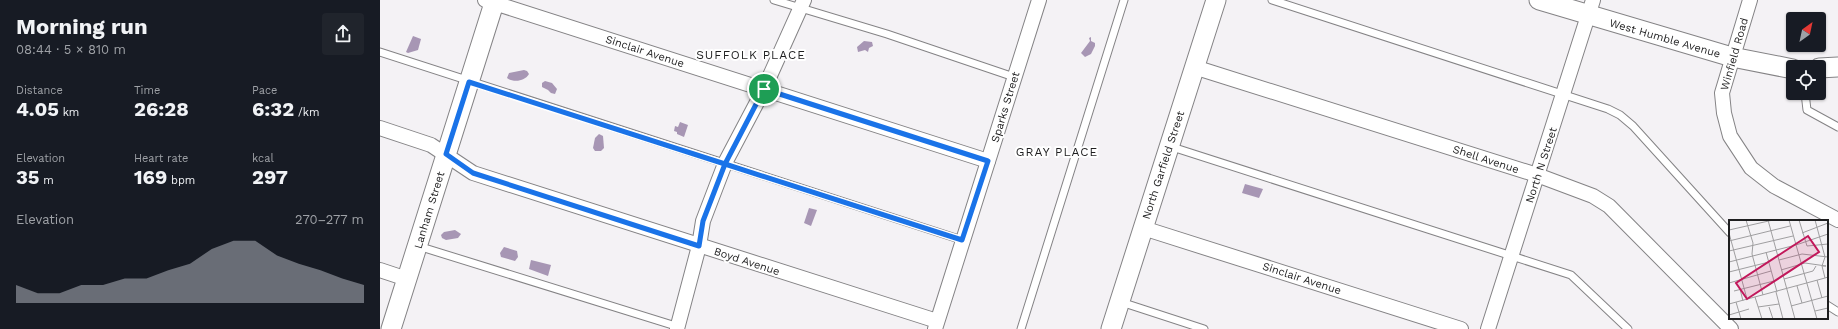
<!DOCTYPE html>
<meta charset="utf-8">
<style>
:root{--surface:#171b24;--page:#20242c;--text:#f1f3f6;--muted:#9ea1a6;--accent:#8c9099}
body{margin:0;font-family:"Work Sans",sans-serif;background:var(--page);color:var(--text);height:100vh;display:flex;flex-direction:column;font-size:15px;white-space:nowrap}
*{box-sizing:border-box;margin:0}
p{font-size:13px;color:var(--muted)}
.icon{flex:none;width:22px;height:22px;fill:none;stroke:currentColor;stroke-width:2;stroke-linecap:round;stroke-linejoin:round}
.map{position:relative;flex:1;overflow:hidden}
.details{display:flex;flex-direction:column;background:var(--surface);width:380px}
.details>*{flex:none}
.needle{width:26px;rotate:33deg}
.controls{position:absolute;left:1406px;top:12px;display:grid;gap:8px}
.controls a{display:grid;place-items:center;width:40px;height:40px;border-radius:4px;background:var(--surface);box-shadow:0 1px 3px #0004;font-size:20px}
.pin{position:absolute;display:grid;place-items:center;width:34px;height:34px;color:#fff;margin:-17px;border:2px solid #fff;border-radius:50%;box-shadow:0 1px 4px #0007}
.round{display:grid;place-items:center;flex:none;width:42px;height:42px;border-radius:4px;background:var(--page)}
.head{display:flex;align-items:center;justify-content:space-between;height:68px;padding:0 16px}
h1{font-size:22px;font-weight:700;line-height:30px}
.metrics{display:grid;grid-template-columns:repeat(3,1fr);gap:6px;height:68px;padding:4px 16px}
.metrics div{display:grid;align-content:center}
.metrics b{font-size:20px;font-weight:700}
.metrics small{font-size:11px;font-weight:400}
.metrics p{font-size:11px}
.chart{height:112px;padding:8px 16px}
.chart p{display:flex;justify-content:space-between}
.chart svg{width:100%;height:72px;margin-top:4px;fill:var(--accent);opacity:.7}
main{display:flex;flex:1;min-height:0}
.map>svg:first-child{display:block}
.water{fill:#a796b4}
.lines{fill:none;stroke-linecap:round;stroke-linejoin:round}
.lane-casing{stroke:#848385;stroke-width:9}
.street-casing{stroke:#848385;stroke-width:16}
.secondary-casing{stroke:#848385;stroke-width:21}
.lane{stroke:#fff;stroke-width:7}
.street{stroke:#fff;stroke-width:14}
.secondary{stroke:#fff;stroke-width:19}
.route-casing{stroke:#fff;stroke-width:8}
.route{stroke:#1a73e8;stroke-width:5}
.labels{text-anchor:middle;stroke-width:4;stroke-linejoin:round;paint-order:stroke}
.street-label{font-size:11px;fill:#1f1f20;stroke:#fff}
.neighbourhood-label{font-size:12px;letter-spacing:1px;fill:#1f1f20;stroke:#fff}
.inset-road{fill:none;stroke:#9f9ea0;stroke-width:1}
.view{fill:#c2185b;fill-opacity:0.15;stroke:#c2185b;stroke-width:2}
.inset-edge{fill:none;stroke:#1f1f20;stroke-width:2}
</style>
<main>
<section class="details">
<div class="head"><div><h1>Morning run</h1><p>08:44 · 5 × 810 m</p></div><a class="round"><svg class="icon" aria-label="share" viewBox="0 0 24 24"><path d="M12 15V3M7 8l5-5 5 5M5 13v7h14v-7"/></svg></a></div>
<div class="metrics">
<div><p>Distance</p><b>4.05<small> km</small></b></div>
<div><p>Time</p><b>26:28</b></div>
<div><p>Pace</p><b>6:32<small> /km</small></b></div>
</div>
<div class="metrics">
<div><p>Elevation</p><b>35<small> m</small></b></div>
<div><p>Heart rate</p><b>169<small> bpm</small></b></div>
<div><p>kcal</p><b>297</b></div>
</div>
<div class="chart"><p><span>Elevation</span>270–277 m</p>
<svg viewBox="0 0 160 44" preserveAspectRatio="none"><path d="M0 44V33L10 38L20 38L30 33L40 33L50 29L60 29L70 24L80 20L90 11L100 6L110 6L120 15L130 20L140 24L150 29L160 33V44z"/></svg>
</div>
</section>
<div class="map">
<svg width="1458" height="329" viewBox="0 0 1458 329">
<rect width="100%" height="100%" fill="#f4f2f5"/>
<g class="water">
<path d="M33 36 41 39 38 50 28 53 26 52Z"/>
<path d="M711 37V41L715 43V46L711 54 705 57 701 53 710 41 709 38Z"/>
<path d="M484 41 492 42 493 46 489 48 488 52 485 50 478 52 477 47Z"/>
<path d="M144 70 147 71 149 74C145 81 134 83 127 78L129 73Z"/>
<path d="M165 81 172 83 177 89 175 94 171 93 168 90 162 87V83Z"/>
<path d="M300 122 308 125 304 137 297 134V132L294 131 295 126 298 127Z"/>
<path d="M219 134 223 136 224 148 221 151H215L213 148 215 138Z"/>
<path d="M865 184 883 189 879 198 862 193Z"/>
<path d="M429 208 437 210 431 226 424 223Z"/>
<path d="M75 230 81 234 78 238 66 240 62 238 61 235 64 232Z"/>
<path d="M124 247 137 251 138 257 135 261 121 257 120 253Z"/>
<path d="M151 260 171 265 168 276 149 269Z"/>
</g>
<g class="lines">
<g class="lane-casing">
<g id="lane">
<path d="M394 0 507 34 634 77"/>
<path d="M892 0 1228 109 1240 115 1253 126 1350 233"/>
<path d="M0 52 582 240"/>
<path d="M1425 93 1427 110 1458 127"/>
<path d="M789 146 1191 275 1248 329"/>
<path d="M38 246 299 327"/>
<path d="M741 302 824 329"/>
<path d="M1447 305 1458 312"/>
<path d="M641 329 744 0"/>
</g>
</g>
<g class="street-casing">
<g id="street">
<path d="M105 0 608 161"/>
<path d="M1370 0 1342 93 1344 113 1350 136 1371 168 1394 186 1458 220"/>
<path d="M814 67 1157 175 1213 196 1229 206 1351 329"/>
<path d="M0 128 51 145 93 173 557 321"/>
<path d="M763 228 1081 329"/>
<path d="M0 270 27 279"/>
<path d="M297 329 319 246 323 221 336 187 346 161 384 89 424 0"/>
<path d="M555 329 659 0"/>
<path d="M1108 329 1213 0"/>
</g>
</g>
<g class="secondary-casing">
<g id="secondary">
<path d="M1159 0 1352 57 1413 69"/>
<path d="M1439 68 1458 67"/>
<path d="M11 329 115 0"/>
<path d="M731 329 836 0"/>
</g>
</g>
<use href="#lane" class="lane"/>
<use href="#street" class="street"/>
<use href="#secondary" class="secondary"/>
</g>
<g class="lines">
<g class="route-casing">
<path id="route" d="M384 89 345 164 89 82 66 154 93 173 319 246 323 221 345 164 582 240 608 161 384 89"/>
</g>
<use href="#route" class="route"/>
</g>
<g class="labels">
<g class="street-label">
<text transform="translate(1285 38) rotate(16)" y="4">West Humble Avenue</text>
<text transform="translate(265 51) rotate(18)" y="4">Sinclair Avenue</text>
<text transform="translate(1354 54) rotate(-74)" y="4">Winfield Road</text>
<text transform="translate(625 107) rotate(-73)" y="4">Sparks Street</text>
<text transform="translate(1106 159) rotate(18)" y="4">Shell Avenue</text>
<text transform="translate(783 165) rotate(-72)" y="4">North Garfield Street</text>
<text transform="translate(1161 165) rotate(-72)" y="4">North N Street</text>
<text transform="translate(49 210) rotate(-73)" y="4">Lanham Street</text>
<text transform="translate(367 261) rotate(18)" y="4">Boyd Avenue</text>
<text transform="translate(922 278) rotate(18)" y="4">Sinclair Avenue</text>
</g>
<g class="neighbourhood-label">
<text x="371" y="59">SUFFOLK PLACE</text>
<text x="677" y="156">GRAY PLACE</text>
</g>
</g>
<g transform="translate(1349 220)">
<rect width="99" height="99" fill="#f4f2f5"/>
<path class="inset-road" d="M17 0 24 23 23 34 34 75M39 0 66 99M60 0 88 99M70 0 78 26 99 24M86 0 96 37 93 46 96 58 99 57M0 10 44 0M0 13 18 79M73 13 99 3M0 21 61 6M0 31 64 16M37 32 48 72M50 40 73 34 99 37M0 42 67 25 99 14M52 50 76 43 97 46H93M0 52 40 42M55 59 84 51 87 46M88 60 93 78M0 63 42 51M68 66 73 83M11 69 14 81M5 71 45 61M47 72 54 99M26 77 33 99M7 82 12 99M0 84 96 58M62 86 99 76M29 87 50 84M40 87 44 99M86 91 99 88M0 95 20 89"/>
<path class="view" d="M79 16 90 32 18 79 7 63Z"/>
<rect width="99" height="99" class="inset-edge"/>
</g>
</svg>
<div class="controls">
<a><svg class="needle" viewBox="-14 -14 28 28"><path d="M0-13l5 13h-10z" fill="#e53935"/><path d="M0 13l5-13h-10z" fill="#9ea1a6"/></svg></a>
<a><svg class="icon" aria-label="locate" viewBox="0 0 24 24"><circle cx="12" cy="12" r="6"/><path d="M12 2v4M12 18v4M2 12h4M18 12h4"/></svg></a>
</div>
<div class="pin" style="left:384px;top:89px;background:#1e9e55"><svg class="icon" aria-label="arrive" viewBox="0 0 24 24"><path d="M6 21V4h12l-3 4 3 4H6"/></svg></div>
</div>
</main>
